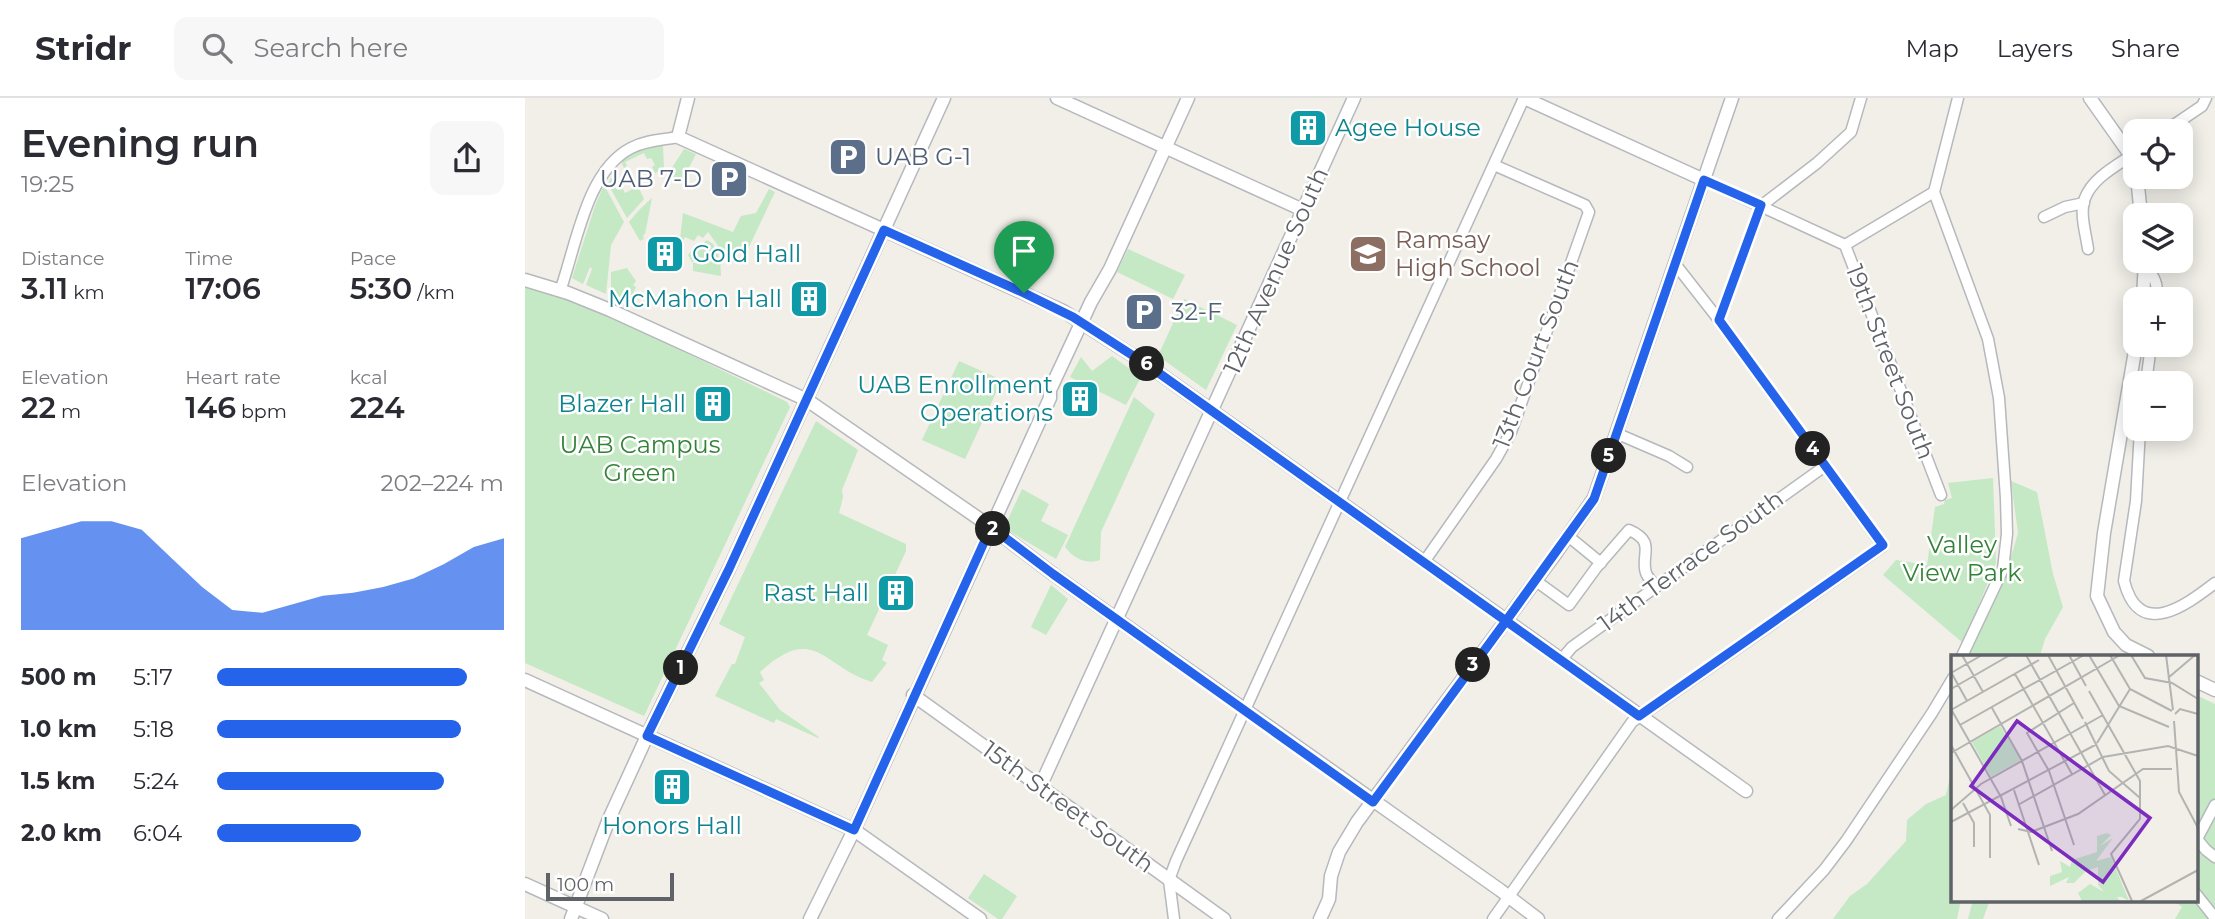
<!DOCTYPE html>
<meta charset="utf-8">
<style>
:root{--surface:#fff;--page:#f7f7f7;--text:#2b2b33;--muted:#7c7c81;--line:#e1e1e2;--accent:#2563eb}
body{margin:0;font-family:Montserrat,sans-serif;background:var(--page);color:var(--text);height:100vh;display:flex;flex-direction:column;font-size:26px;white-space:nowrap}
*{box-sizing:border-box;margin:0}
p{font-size:23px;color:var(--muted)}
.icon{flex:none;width:38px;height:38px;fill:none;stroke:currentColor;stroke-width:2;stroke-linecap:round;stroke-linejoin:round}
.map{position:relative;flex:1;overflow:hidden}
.sheet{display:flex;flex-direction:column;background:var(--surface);width:525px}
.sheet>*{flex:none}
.controls{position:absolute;left:1598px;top:21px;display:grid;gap:14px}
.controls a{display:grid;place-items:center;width:70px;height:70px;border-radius:14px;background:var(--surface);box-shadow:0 4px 18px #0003;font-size:35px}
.scale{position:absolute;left:21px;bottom:18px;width:128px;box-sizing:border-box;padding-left:7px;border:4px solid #5f6368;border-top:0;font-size:19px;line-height:24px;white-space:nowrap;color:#5f6368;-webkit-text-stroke:5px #fff;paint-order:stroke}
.pin{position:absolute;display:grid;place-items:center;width:60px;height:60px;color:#fff;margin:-72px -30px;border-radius:50% 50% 50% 0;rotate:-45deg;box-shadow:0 0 7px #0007}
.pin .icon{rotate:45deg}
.km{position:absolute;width:35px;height:35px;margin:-18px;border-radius:50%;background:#222;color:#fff;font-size:19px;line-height:35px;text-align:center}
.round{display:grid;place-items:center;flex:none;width:74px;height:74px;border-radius:14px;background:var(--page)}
.headline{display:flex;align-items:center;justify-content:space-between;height:119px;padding:0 21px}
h1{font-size:38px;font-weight:600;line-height:52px}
.stats{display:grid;grid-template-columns:repeat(3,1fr);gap:10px;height:119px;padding:7px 21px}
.stats div{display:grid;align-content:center}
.stats b{font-size:30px;font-weight:600}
.stats small{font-size:19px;font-weight:400}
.stats p{font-size:19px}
.chart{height:196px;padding:14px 21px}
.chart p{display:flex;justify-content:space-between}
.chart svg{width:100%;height:126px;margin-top:7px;fill:var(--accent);opacity:.7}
ul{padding:0 21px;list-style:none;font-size:23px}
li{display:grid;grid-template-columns:112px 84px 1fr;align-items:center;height:52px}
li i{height:18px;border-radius:9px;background:var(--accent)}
header{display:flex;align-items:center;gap:42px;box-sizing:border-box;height:98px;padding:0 35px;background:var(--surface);border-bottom:2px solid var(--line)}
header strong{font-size:33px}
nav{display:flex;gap:38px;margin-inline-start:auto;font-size:24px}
.search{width:490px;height:63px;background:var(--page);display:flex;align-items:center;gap:18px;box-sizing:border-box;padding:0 24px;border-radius:14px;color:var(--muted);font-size:26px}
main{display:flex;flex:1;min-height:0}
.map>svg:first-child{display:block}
.green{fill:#c5e8c5}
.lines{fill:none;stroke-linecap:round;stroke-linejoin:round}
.minor-casing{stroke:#b5b8bc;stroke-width:13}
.tertiary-casing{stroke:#b5b8bc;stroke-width:15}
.minor{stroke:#fff;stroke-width:10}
.tertiary{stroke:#fff;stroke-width:12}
.route-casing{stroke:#fff;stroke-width:14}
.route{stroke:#2563eb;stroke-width:9}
.labels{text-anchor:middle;stroke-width:5;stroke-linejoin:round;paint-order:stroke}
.culture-label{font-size:24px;fill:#0d838f;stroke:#fff;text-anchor:end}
.service-label{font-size:24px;fill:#4e5e75;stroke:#fff;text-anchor:start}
.education-label{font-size:24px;fill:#785e54;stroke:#fff;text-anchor:start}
.street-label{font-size:24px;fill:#5f6368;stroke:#fff}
.park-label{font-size:24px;fill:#348238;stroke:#fff}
.inset-road{fill:none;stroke:#b3b3b1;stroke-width:2}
.view{fill:#7b2cbf;fill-opacity:0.15;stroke:#7b2cbf;stroke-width:3.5}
.inset-edge{fill:none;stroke:#5f6368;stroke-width:3.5}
</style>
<header>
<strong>Stridr</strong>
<div class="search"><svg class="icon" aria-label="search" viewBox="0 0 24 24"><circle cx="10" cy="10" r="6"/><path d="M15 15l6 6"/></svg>Search here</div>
<nav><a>Map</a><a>Layers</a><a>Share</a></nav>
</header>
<main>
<section class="sheet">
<div class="headline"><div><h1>Evening run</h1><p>19:25</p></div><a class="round"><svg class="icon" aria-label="share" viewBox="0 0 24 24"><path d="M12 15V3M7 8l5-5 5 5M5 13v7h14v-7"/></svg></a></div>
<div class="stats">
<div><p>Distance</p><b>3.11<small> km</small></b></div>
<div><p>Time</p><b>17:06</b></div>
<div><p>Pace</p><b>5:30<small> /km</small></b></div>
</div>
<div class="stats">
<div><p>Elevation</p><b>22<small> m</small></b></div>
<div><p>Heart rate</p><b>146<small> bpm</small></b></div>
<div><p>kcal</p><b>224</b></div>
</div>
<div class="chart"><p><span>Elevation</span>202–224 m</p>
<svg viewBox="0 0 160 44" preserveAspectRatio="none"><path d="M0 44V12L10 9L20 6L30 6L40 9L50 19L60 29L70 37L80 38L90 35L100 32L110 31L120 29L130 26L140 21L150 15L160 12V44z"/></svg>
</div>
<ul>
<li><b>500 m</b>5:17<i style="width:87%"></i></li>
<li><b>1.0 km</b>5:18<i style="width:85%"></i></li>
<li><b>1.5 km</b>5:24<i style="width:79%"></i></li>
<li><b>2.0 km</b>6:04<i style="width:50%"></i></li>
</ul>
</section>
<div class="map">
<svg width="1690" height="821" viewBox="0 0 1690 821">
<rect width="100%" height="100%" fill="#f1efe8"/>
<g class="green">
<path d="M138 48 139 71 130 75 127 69 130 67 126 60 122 61 119 55 100 64 102 68 99 70 97 66 98 61C111 53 123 48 138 48Z"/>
<path d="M159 51 171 56 159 79 152 82 141 79Z"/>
<path d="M86 80 92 81 100 95 113 88 119 101 102 120 83 86Z"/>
<path d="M79 87 99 124 86 147 81 196 61 187 67 171 65 169 58 186 47 180 70 108Z"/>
<path d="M244 91 250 94 222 153 197 158 192 146 183 134 178 140 173 137 169 143 160 139 154 151 158 115 208 134 216 118 231 115Z"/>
<path d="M127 100 120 136 118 137 119 141 115 143 104 124 114 112Z"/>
<path d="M182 142 188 146 194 159 167 164 163 157 174 145 176 147Z"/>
<path d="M603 151 660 177 648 201 592 174Z"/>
<path d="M195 160 196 178 168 173V165Z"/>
<path d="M102 170 111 183 108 187 111 189 103 206 86 198V174Z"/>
<path d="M0 187 69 210 262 304 265 309 119 618 0 565Z"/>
<path d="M659 201 712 227 681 292 633 258Z"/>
<path d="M587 258 616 279 601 307 545 279 556 259 567 273Z"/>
<path d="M434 263 477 282 440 361 397 342Z"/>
<path d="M609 299 630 316 576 434 575 462C560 467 549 460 540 449Z"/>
<path d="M291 323 333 352 317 392 318 399 314 415 381 446V453L342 537 363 547 357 562 362 565 347 584C298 569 290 524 235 574L239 582 234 585 255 612 294 639 293 640 251 621 249 625 190 598 207 566H210L220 539 194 526Z"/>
<path d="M1468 380 1471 465 1438 545 1358 477 1371 462 1402 467 1410 409 1419 406 1420 402 1427 400 1423 385Z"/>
<path d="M1486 383 1512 394 1528 476 1538 509 1520 541 1515 558H1469L1468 555 1463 558H1443L1481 476 1493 435Z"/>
<path d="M497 391 524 406 516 423 543 437 531 461 479 430Z"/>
<path d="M526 487 543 501 521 537 506 529Z"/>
<path d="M1671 597 1690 606V821H1650L1657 809 1648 802H1671Z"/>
<path d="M1427 670 1428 802H1436L1432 821H1308L1325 798 1342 786 1381 743 1382 722 1401 706 1421 697Z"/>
<path d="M459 776 492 798 477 821H473L443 800Z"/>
<path d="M1448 802H1465L1458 821H1443Z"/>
</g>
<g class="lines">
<g class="minor-casing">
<g id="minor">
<path d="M1433 0 1409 94 1463 241 1474 300 1481 400 1482 436 1478 471 1437 558"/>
<path d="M1640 33 1677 8 1681 0"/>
<path d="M1179 82 1320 147 1416 397"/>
<path d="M1519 119 1540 109 1559 105"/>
<path d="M1320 147 1409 94"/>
<path d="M1563 151C1561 136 1554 114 1560 100 1568 79 1593 67 1610 55"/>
<path d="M1620 168C1630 178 1633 187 1632 201"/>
<path d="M35 193C51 149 61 73 106 50 121 42 137 42 153 39"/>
<path d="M1194 222 1236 108 1292 65 1326 34 1336 0"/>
<path d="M1621 285 1626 247"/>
<path d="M1615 331 1611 403 1599 483C1614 542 1660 508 1690 485"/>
<path d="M1093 336 1144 358 1162 369"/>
<path d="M1043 438 1076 465"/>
<path d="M899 464 971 361 986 334 1064 114 1060 107 969 67"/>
<path d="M1011 483 1044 507 1071 470 1104 432C1132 444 1115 457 1121 475 1123 480 1128 485 1131 489"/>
<path d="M1036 562 1047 549 1300 368"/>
<path d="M1690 707 1672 741 1681 752 1690 759"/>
<path d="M1671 796 1690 820"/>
<path d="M649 821 644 782 651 763 999 0"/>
<path d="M968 821 1107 624 1358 448 1194 222 1151 167"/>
<path d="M1253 821 1299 772 1321 743 1407 615 1428 580"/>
</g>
</g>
<g class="tertiary-casing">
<g id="tertiary">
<path d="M163 0 153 39 538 213 624 268 1221 693"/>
<path d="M532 0 778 112"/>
<path d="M999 0 1179 82"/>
<path d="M1565 0 1606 58 1610 69"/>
<path d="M1612 79 1616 117"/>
<path d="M0 182 43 195 85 212 282 302 466 429 528 476 975 792 1013 821"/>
<path d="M1618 201 1620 163"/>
<path d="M1611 247 1579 435 1572 498 1589 534 1601 547 1623 558"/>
<path d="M0 582 329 732 455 821"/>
<path d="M1671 583 1690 592"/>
<path d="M388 597 699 821"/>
<path d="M515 689 829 0"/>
<path d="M0 786 77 821"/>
<path d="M46 821 84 721 128 625 204 471 419 0"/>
<path d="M285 821 329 732 525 300V292L566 204 585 171 663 0"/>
<path d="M795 821 804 801 806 778 814 754 832 724 1031 455 1069 400 1207 0"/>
</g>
</g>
<use href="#minor" class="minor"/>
<use href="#tertiary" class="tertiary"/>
</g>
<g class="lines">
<g class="route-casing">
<path id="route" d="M499 195 359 132 204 471 122 638 329 732 466 429 528 476 848 704 981 523 1114 618 1358 447 1194 222 1236 107 1179 82 1069 401 981 523 624 268 548 219 499 195"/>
</g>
<use href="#route" class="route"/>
</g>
<defs>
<g id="building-square" transform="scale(2.0125)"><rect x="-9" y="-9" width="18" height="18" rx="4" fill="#0f9aa8" stroke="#fff"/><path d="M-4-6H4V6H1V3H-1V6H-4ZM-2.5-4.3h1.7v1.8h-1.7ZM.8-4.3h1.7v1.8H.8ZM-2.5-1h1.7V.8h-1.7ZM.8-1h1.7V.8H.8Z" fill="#fff"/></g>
<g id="parking-square" transform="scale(2.0125)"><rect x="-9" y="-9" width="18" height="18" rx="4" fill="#5c6f8a" stroke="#fff"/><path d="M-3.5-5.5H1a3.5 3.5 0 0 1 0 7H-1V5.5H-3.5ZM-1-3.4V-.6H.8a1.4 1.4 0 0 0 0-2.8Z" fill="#fff"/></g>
<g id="school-square" transform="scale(2.0125)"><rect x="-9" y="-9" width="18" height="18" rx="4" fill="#8d6e63" stroke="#fff"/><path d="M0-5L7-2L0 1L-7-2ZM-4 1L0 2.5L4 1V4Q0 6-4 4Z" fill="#fff"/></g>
</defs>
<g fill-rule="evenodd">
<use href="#building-square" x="783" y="30"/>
<use href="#parking-square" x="323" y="59"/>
<use href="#parking-square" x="204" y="81"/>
<use href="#building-square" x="140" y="156"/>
<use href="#school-square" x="843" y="156"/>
<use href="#building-square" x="284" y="201"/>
<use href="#parking-square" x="619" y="214"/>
<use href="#building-square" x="555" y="301"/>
<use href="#building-square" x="188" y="306"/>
<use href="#building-square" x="371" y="495"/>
<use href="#building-square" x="147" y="689"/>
</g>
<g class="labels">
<g class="culture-label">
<text x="810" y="38" text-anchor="start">Agee House</text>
<text x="167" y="164" text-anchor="start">Gold Hall</text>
<text x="257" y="209">McMahon Hall</text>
<text x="528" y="295">UAB Enrollment<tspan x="528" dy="28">Operations</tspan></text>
<text x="161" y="314">Blazer Hall</text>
<text x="344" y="503">Rast Hall</text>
<text x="147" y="736" text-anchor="middle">Honors Hall</text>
</g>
<g class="service-label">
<text x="350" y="67">UAB G-1</text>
<text x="177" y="89" text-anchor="end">UAB 7-D</text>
<text x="646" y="222">32-F</text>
</g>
<g class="education-label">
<text x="870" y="150">Ramsay<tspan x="870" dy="28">High School</tspan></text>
</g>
<g class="street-label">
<text transform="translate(751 173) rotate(-66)" y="8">12th Avenue South</text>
<text transform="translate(1011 256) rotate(-69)" y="8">13th Court South</text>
<text transform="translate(1365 264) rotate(69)" y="8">19th Street South</text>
<text transform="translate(1166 463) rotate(-36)" y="8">14th Terrace South</text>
<text transform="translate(543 709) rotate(36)" y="8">15th Street South</text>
</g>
<g class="park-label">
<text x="115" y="355">UAB Campus<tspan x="115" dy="28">Green</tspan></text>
<text x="1437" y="455">Valley<tspan x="1437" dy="28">View Park</tspan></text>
</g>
</g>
<g transform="translate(1426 557)">
<rect width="247" height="247" fill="#f1efe8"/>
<path d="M49 71 70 105 40 122 21 87ZM156 178 160 180 149 191 162 183 145 206 160 202 178 246 171 242H166L169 246H131L127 238 139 229 153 237 147 230V212L135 216 141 210 123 228H115L118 222 99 231V221L111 217 109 206 119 212 121 205 146 197V181Z" fill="#c5e8c5"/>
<path class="inset-road" d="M11 0 32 37M75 0 154 140M97 0 132 64M118 0 135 31M138 0 168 51 218 72M159 0 179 34 221 56M180 0 194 23 221 28 247 44M215 0 222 55M0 17 16 46M0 18 31 0M64 19 121 119M217 23 244 0M0 34 59 0M138 36 189 126V164L160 199 181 246M41 53 71 106 101 196M0 54 50 142 60 171M0 55 88 5M224 59 229 54 247 59M223 66 228 137 247 173M134 67 158 116 189 143M9 70 133 0M146 88 179 34M0 90 39 160V203M0 98 169 0M63 135 88 210M12 148 23 168V192M67 150 152 102 217 91 247 101M0 155 30 129 152 60M0 167 146 89M67 174 80 177 127 159 192 114H221M123 190 98 116 76 78 123 48M190 246 247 215"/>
<path class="view" d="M66 66 199 163 152 227 20 131Z"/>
<rect width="247" height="247" class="inset-edge"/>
</g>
</svg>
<div class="controls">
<a><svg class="icon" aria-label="locate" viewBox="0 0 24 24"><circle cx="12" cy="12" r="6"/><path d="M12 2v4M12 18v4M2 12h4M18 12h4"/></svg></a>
<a><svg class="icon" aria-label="layers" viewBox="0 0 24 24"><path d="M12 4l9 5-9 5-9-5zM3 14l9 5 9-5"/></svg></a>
<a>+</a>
<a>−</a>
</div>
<div class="scale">100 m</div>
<div class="pin" style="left:499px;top:195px;background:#1e9e55"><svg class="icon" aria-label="arrive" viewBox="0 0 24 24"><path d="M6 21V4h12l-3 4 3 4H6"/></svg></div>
<b class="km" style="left:156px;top:570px">1</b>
<b class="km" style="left:468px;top:431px">2</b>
<b class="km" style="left:948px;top:567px">3</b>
<b class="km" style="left:1288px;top:351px">4</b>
<b class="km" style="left:1084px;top:358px">5</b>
<b class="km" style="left:622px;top:266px">6</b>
</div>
</main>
